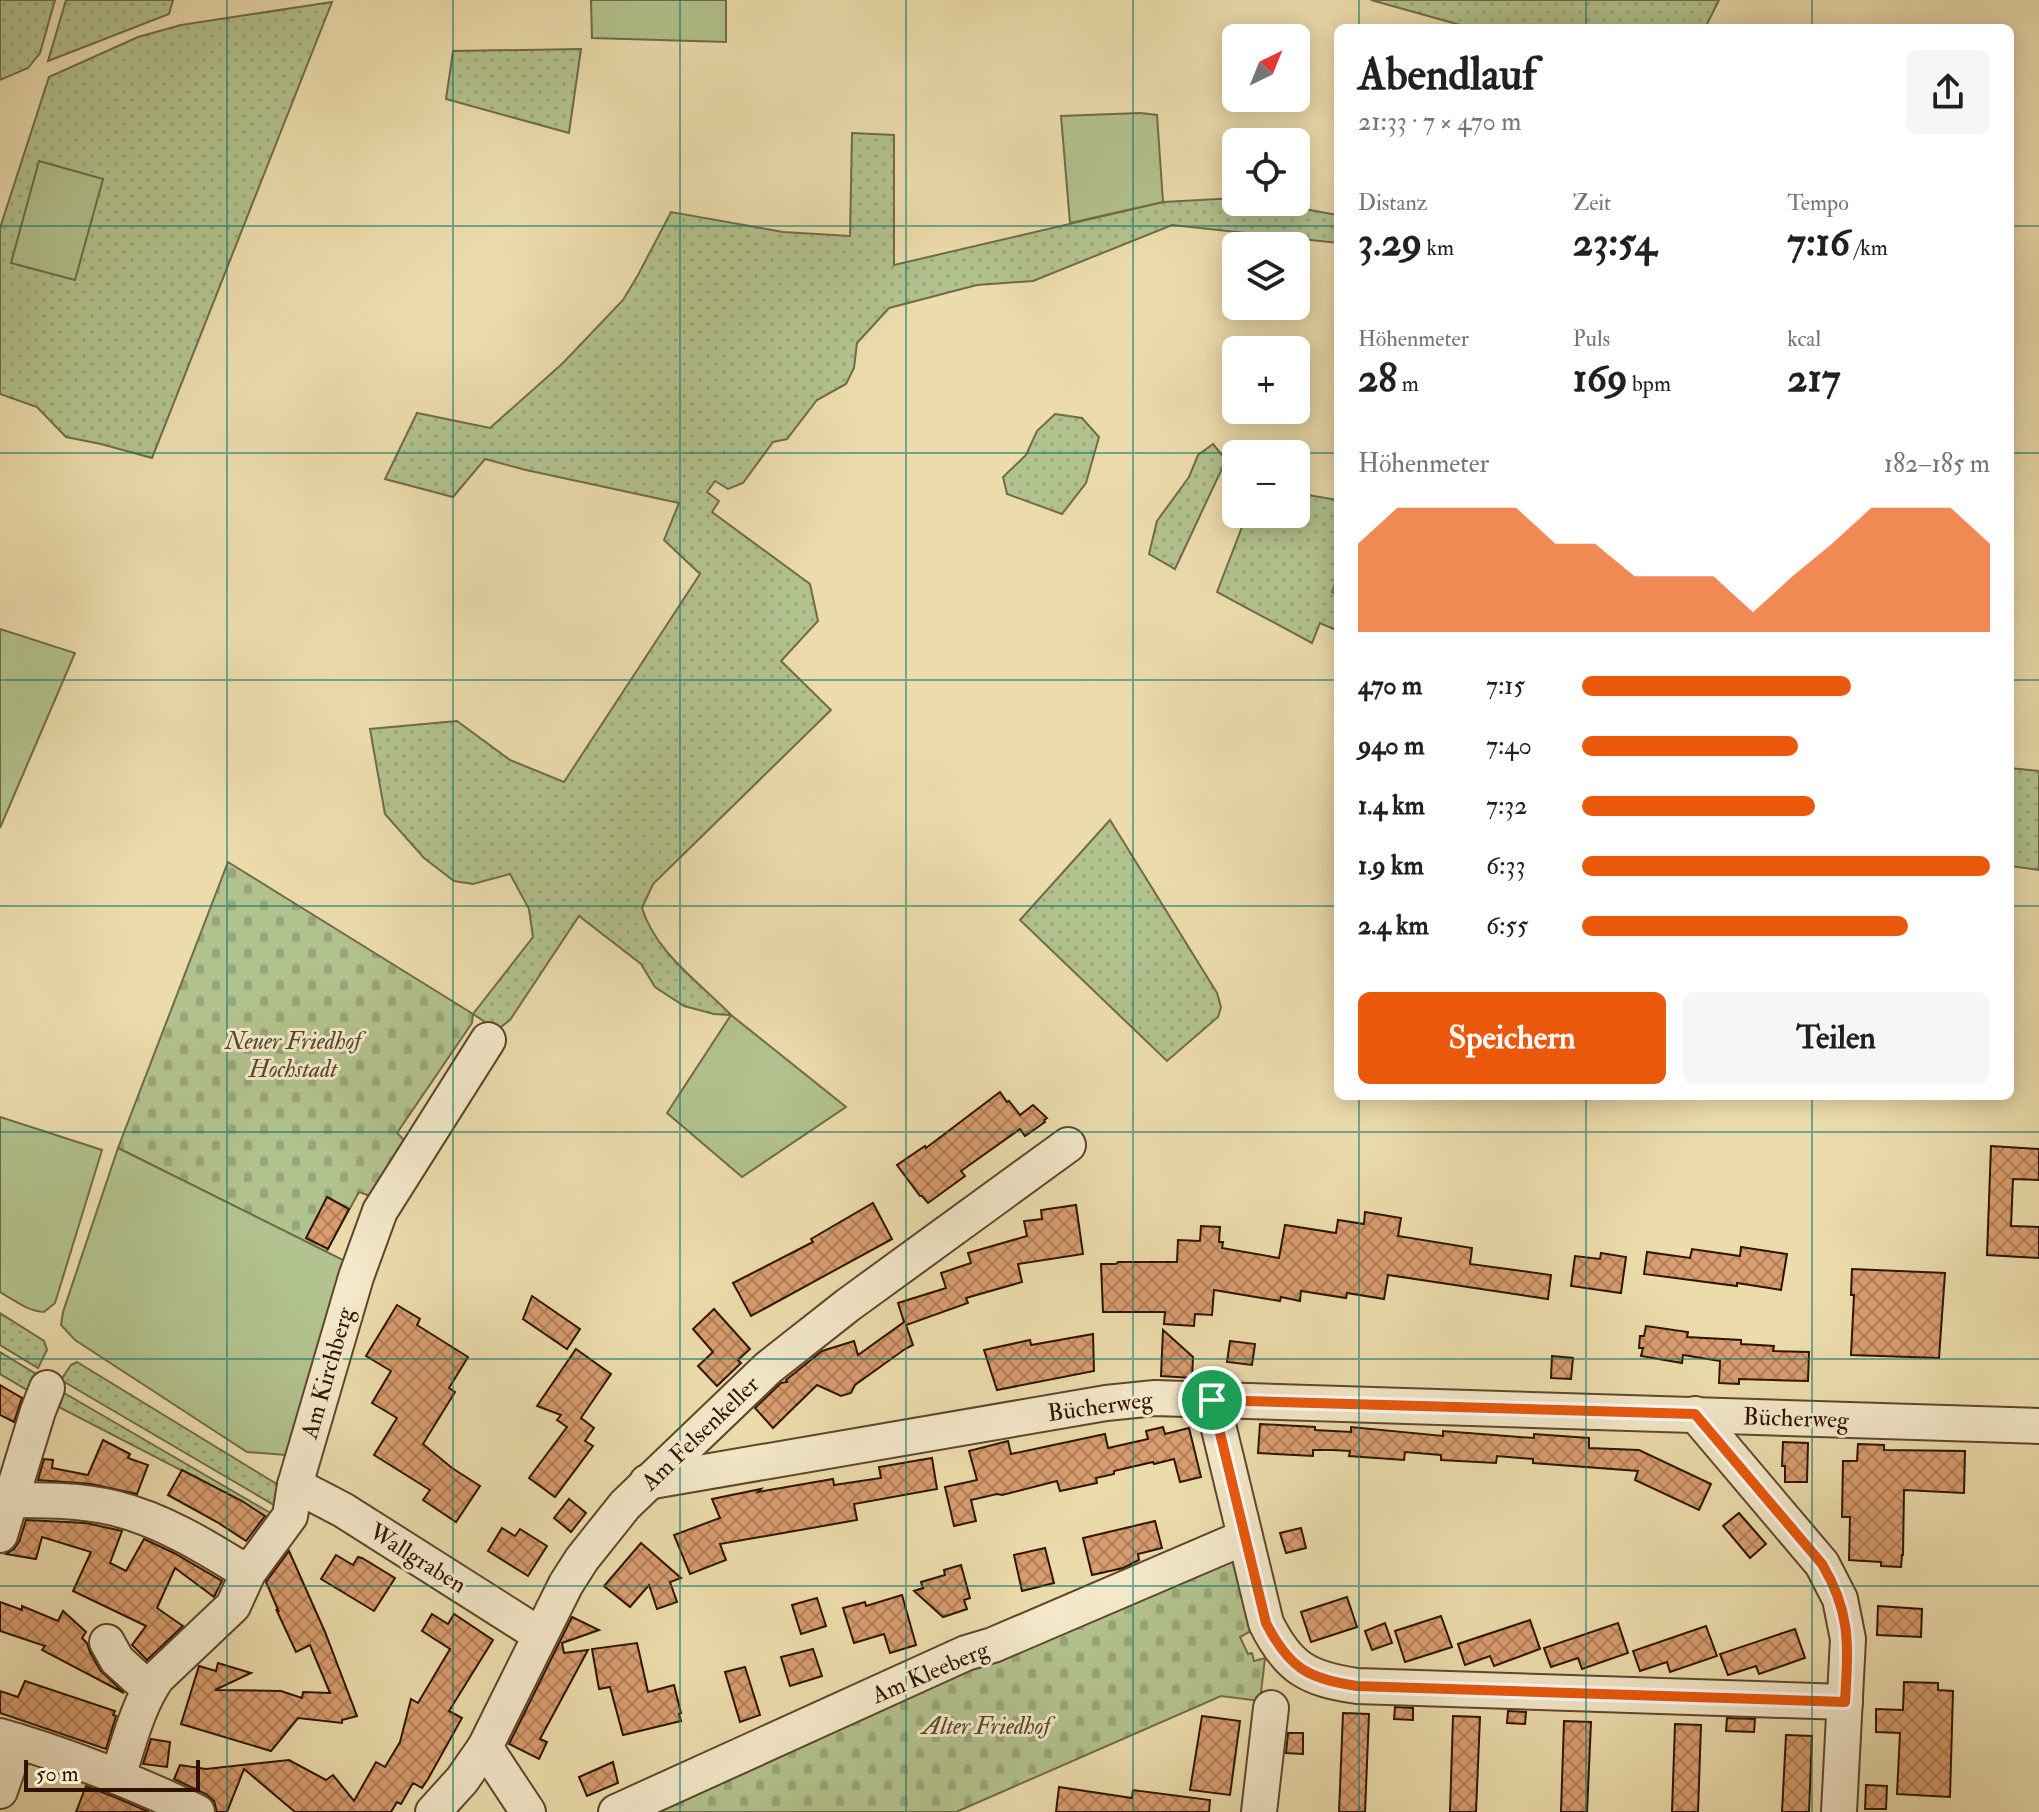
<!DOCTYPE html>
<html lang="de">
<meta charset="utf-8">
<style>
:root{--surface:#fff;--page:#f6f6f6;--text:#202124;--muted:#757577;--accent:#ea580c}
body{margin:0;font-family:"IM FELL Double Pica",serif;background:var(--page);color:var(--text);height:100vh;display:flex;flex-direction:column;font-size:30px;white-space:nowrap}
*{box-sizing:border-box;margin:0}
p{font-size:26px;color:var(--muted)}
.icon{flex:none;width:44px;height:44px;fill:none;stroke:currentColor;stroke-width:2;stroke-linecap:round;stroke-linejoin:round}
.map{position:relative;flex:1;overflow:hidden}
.side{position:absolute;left:1334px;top:24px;width:680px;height:1076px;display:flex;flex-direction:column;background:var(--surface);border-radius:12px;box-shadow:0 4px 20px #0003}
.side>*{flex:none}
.needle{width:52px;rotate:43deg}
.tools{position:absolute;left:1222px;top:24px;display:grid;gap:16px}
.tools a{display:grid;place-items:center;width:88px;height:88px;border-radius:12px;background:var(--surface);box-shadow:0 4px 20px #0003;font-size:40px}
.scale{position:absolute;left:24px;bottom:20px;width:176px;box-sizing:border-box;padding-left:8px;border:4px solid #2e1400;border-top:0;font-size:22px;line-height:28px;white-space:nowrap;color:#2e1400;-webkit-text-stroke:6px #f3e8c9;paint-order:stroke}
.pin{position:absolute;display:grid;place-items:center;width:68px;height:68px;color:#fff;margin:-34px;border:4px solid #fff;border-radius:50%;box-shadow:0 2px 8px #0007}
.round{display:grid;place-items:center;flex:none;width:84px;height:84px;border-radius:12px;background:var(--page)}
.summary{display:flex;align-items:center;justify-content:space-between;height:136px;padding:0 24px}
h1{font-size:44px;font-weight:700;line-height:60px}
.figures{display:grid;grid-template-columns:repeat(3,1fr);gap:12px;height:136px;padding:8px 24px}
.figures div{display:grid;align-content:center}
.figures b{font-size:40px;font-weight:700}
.figures small{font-size:22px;font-weight:400}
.figures p{font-size:22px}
.chart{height:224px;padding:16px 24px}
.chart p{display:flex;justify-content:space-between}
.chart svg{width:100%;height:144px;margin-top:8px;fill:var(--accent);opacity:.7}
.cta{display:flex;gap:16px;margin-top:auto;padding:16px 24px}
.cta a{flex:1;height:92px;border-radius:12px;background:var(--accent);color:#fff;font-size:32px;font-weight:700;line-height:92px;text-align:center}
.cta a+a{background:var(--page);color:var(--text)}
ul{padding:0 24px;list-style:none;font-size:26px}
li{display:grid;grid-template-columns:128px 96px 1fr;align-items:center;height:60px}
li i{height:20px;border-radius:10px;background:var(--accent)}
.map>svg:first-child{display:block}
.grass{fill:url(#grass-dots);stroke:#706b47;stroke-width:2}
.cemetery{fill:url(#cemetery-stones);stroke:#706b47;stroke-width:2}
.garden{fill:#b2c28e;stroke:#706b47;stroke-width:2}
.building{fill:url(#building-cross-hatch);stroke:#2e1400;stroke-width:2}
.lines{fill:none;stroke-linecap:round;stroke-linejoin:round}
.minor-casing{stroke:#5e462b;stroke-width:38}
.minor{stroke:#f3e8c9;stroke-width:34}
.route-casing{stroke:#fff;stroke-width:16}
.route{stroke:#ea580c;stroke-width:10}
.grid{fill:none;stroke:#0f766e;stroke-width:2;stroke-opacity:0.55}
.labels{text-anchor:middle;stroke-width:6;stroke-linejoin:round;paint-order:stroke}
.park-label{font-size:24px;font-style:italic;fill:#56482b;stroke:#f3e8c9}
.street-label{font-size:24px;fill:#2e1400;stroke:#f3e8c9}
</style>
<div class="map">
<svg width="2039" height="1812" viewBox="0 0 2039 1812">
<defs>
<pattern id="grass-dots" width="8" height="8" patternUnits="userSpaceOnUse" patternTransform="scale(2)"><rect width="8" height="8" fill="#b2c28e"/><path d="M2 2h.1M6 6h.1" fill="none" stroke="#99a679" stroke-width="1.8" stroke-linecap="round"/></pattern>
<pattern id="cemetery-stones" width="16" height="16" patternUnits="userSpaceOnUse" patternTransform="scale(2)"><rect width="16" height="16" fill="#b2c28e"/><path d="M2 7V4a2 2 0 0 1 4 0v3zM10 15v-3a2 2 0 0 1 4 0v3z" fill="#99a679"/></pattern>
<pattern id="building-cross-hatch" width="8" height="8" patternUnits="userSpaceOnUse" patternTransform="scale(2)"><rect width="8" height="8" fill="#d99d6f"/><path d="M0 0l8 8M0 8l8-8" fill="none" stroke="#b07f59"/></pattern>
</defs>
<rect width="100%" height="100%" fill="#ecdcac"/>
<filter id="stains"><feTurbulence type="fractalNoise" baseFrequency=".0025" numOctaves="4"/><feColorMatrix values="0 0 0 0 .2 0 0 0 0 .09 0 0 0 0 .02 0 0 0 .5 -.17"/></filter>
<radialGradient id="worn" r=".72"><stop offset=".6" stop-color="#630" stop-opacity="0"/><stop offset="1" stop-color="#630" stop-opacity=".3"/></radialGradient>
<g class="grass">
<path d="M0 0H55L40 53 28 68 0 80Z"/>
<path d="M66 0H173L169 14 48 61Z"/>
<path d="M1371 0H1719L1705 28H1471Z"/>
<path d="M332 2 152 458 101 444 66 437 37 407 0 394V228L49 77 138 37 181 25Z"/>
<path d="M581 49 569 133 446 99 453 51Z"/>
<path d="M852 133 894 135V265L1163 202 1236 198V202H1265L1338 215V243L1172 225 1033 281 977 285 889 308 857 343 854 368 846 384 817 400 787 439 773 442 743 483 728 489 715 481 707 492 719 501 712 512 810 584 818 621 781 661 831 710 653 884 642 908C656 953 699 982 731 1015L714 1014 684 1006 655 987 641 964 579 916 510 1020 497 1030 473 1014 533 937 529 909 510 874 473 884 454 881 424 858 385 814 370 729 457 721 510 760 564 782 700 574 664 540 679 503 526 470 485 459 453 497 385 479 417 413 490 428 563 363 623 300 638 275 671 212 783 232 850 236Z"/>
<path d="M1055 414 1082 418 1099 437 1086 483 1062 514 1007 494 1003 477 1026 455 1037 431Z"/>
<path d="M1213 444 1226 460 1175 569 1149 554 1157 521 1189 477 1198 455Z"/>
<path d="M1296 493 1338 500V576L1332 592 1338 595V631L1320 623 1312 643 1217 592 1247 514H1296Z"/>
<path d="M2010 768 2039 771V870L2010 866Z"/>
<path d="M1110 820 1217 993 1221 1007 1218 1017 1167 1061 1020 920Z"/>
<path d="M0 1313 44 1341 47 1350 38 1368 0 1345Z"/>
<path d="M0 1352 41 1377 34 1394 0 1374Z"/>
<path d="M77 1362 275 1483 281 1493 279 1501 274 1505 61 1380 71 1365Z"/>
<path d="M59 1390 274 1515 275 1523 241 1501 49 1402Z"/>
</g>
<g class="cemetery">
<path d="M228 862 473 1014 472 1023 397 1133 406 1142 370 1196 359 1192 326 1252 118 1148Z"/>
<path d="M1220 1554 1233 1563 1251 1631 1240 1637 1248 1654 1252 1653 1254 1661 1265 1658 1260 1701 1221 1696 956 1812H636Z"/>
</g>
<g class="garden">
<path d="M591 0H726V42L592 38Z"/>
<path d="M1140 113 1157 115 1163 202 1070 223 1061 116Z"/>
<path d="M39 161 103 179 75 280 11 263Z"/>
<path d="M0 629 75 653 0 828Z"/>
<path d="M731 1015 846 1107 742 1177 667 1113Z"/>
<path d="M0 1117 102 1150 55 1303 44 1312C27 1311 14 1300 0 1292Z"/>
<path d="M118 1148 347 1262 286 1455 247 1452 75 1340 61 1325 63 1312Z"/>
</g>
<g class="building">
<path d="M1000 1092 1007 1102 1009 1101 1020 1115 1033 1105 1047 1118 1044 1120 1045 1122 1025 1136 1020 1129 961 1171 965 1176 928 1203 922 1196H920L897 1165 925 1146 926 1148Z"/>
<path d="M1991 1146 2039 1149V1180L2013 1179 2011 1226 2039 1227V1258L1987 1255Z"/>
<path d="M327 1197 349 1209 328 1249 306 1238Z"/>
<path d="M873 1203 892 1239 751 1316 733 1283 813 1242 811 1239Z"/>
<path d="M1076 1205 1083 1254 1018 1264 1022 1282 966 1298 968 1303 906 1325 913 1345 905 1349 855 1385 851 1393 841 1396 817 1385 773 1428 755 1408 781 1383 787 1382 786 1380 822 1351 854 1341 858 1355 904 1322 898 1303 946 1288 941 1273 971 1263 968 1253 1027 1236 1024 1221 1042 1219 1041 1210Z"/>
<path d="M1365 1212 1401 1218 1398 1236 1472 1248 1470 1264 1551 1275 1548 1299 1388 1275 1384 1299 1347 1293 1346 1298 1301 1291 1300 1301 1281 1297 1280 1301 1214 1290 1212 1315 1195 1314 1194 1326 1164 1324 1165 1312H1103L1101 1264H1116L1118 1262H1177L1178 1240 1200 1241 1201 1226 1220 1227 1219 1242H1223L1222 1248 1279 1258 1285 1225 1336 1233 1338 1220 1364 1224Z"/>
<path d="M1741 1247 1787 1254 1781 1290 1737 1283V1286L1644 1274 1647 1252 1690 1258 1692 1249 1740 1256Z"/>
<path d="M1601 1253 1626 1257 1621 1293 1571 1286 1575 1256 1600 1259Z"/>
<path d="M1852 1269 1945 1273 1939 1358 1851 1355 1854 1295H1851Z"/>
<path d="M532 1296 580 1329 567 1349 523 1319Z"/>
<path d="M397 1305 420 1319 417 1325 468 1357 449 1388 455 1392 423 1444 452 1468 480 1486 456 1522 423 1500 430 1490 374 1455 397 1418 372 1403 391 1371 366 1356Z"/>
<path d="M714 1309 750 1349 738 1360 741 1363 717 1386 698 1366 713 1352 693 1329Z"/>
<path d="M1646 1326 1688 1332 1687 1337 1741 1340V1344L1774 1346 1773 1351 1809 1352 1808 1381 1739 1379V1384L1719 1383 1720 1361 1683 1355 1682 1363 1641 1356 1643 1348H1639L1640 1336H1644Z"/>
<path d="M1163 1330 1193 1357 1192 1378 1161 1376Z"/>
<path d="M1093 1334 1094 1371 997 1390 984 1350 1030 1340 1031 1345Z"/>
<path d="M1230 1341 1255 1344 1252 1365 1227 1362Z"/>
<path d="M576 1349 611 1374 581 1418 594 1428 585 1441 593 1446 555 1497 529 1478 567 1427 557 1420 561 1415 537 1406Z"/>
<path d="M1552 1356 1573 1358 1571 1379 1551 1378Z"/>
<path d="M0 1385 22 1398 14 1422 0 1415Z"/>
<path d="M1260 1424 1315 1427V1430L1351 1432V1427L1443 1436V1431L1534 1438V1434L1589 1438V1448L1639 1450 1711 1484 1699 1510 1635 1480 1638 1471 1533 1463V1459L1497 1456 1496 1463 1441 1460V1455L1405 1452 1404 1460 1349 1456 1350 1451 1332 1450H1313V1456L1258 1453Z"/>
<path d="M1163 1427 1165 1434 1189 1428 1201 1477 1180 1482 1174 1459 1154 1464 1153 1462 1114 1471V1474L1096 1478 1097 1483 1060 1491 1057 1481 1002 1495 997 1494 971 1500 976 1521 954 1526 945 1487 977 1480 969 1451 1008 1441 1011 1454 1105 1434 1108 1448 1148 1439 1146 1431Z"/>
<path d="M103 1440 130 1454 128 1458 148 1465 137 1494 91 1484 38 1480 44 1459 53 1460 52 1468 88 1475Z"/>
<path d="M1783 1442 1808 1443 1807 1482H1785V1466H1782Z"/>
<path d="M1858 1444 1884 1445V1450L1965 1451 1964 1493 1904 1490 1903 1555H1902L1901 1567 1881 1566V1562L1849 1560 1850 1517H1842L1843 1461H1857Z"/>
<path d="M932 1458 937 1489 854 1504 857 1520 720 1544 726 1560 690 1574 674 1535 720 1518 712 1499 761 1489 758 1492 833 1479 834 1485 881 1478 879 1467Z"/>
<path d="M182 1470 242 1501 265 1516 246 1541 217 1522 168 1495Z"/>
<path d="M569 1499 586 1513 571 1532 554 1518Z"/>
<path d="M1739 1513 1766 1544 1750 1558 1723 1526Z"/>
<path d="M26 1520 86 1523 122 1531 110 1563 126 1571 144 1539 174 1553 222 1581 214 1597 175 1568 157 1608 183 1626 147 1660 132 1645 146 1626 73 1591 91 1552 42 1537 36 1559 6 1554 14 1549 19 1542Z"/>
<path d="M1155 1521 1162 1548 1138 1554 1139 1560 1123 1568 1092 1575 1083 1538Z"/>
<path d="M502 1528 515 1536 520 1529 547 1546 528 1576 488 1551Z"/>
<path d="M1301 1528 1306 1548 1286 1553 1280 1533Z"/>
<path d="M641 1543 681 1578 670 1582 677 1602 657 1609 649 1585 630 1607 604 1586Z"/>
<path d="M1045 1548 1054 1583 1022 1591 1014 1555Z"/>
<path d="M289 1551 325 1632 357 1716 342 1720V1723L298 1718 271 1751 181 1724 199 1666 216 1671 218 1663 251 1673 215 1690 281 1691 302 1698 303 1692 330 1693 310 1645 296 1652 276 1609 279 1612 266 1582Z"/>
<path d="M336 1555 353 1565 358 1557 362 1558 395 1578 374 1611 321 1579Z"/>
<path d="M961 1565 970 1598 964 1600 967 1609 943 1617 914 1591 923 1588 921 1582 945 1575 944 1570Z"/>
<path d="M902 1595 916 1645 890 1653 884 1634 854 1643 843 1608 865 1602 866 1606Z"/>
<path d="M1347 1597 1357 1627 1311 1642 1301 1612Z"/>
<path d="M817 1598 826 1626 801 1634 792 1605Z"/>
<path d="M0 1602 22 1610V1606L58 1621 63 1611 86 1632 82 1638 87 1643 90 1652 100 1670 124 1693 42 1650 45 1646 0 1631Z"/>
<path d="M1878 1606 1922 1609 1921 1637 1877 1635Z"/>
<path d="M432 1614 448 1624 454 1614 493 1640 449 1711 462 1718 428 1779 422 1788 413 1783 401 1804 397 1802 391 1812H295L244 1769 227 1812H217L214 1801 206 1794 174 1779 180 1765 206 1769 289 1760 326 1780 333 1775 354 1801 376 1762 385 1767 400 1742 411 1699 418 1703 450 1649 422 1631Z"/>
<path d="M1441 1616 1452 1647 1405 1662 1395 1631Z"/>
<path d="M572 1617 599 1630 562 1643 564 1653 588 1650 540 1739 547 1742 539 1759 509 1744Z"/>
<path d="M1530 1620 1540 1649 1494 1666 1490 1656 1465 1665 1458 1644Z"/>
<path d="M1385 1623 1392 1643 1372 1650 1365 1631Z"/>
<path d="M1618 1623 1628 1653 1582 1669 1578 1658 1551 1667 1544 1648Z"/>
<path d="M1706 1626 1717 1656 1670 1672 1667 1662 1640 1671 1633 1651Z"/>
<path d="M1795 1629 1805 1658 1759 1674 1756 1666 1728 1675 1720 1654Z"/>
<path d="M637 1643 648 1692 674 1685 681 1713 679 1714 681 1721 623 1735 610 1687 599 1689 592 1649Z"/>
<path d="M813 1649 822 1676 790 1686 781 1657Z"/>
<path d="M745 1667 760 1715 740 1722 725 1672Z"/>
<path d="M25 1681 115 1711 113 1715 116 1716 106 1749 0 1713V1691L18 1697Z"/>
<path d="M1904 1682 1938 1683V1690L1953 1691 1950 1797 1897 1794 1900 1733 1876 1732V1709L1903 1710Z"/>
<path d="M1395 1707 1413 1708V1720L1394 1719Z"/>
<path d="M1508 1711 1526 1712 1525 1724 1507 1723Z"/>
<path d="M1343 1713 1369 1714 1365 1812H1339Z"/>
<path d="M1202 1716 1240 1721 1230 1795 1190 1790Z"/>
<path d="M1453 1716 1480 1717 1476 1812H1450Z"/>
<path d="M1727 1718 1755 1719 1754 1732 1726 1731Z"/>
<path d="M1564 1721 1591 1722 1587 1812H1561Z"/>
<path d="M1675 1724 1701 1725 1698 1812H1672Z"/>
<path d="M1288 1733H1303V1754L1286 1753Z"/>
<path d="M1786 1735 1812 1736 1809 1812H1782Z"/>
<path d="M151 1739 170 1742 167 1767 143 1764Z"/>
<path d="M613 1762 618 1783 587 1796 579 1777Z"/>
<path d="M1866 1785 1887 1786 1886 1809H1865Z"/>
<path d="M86 1786 117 1798 149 1812H76Z"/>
<path d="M1059 1787 1132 1798 1133 1790 1210 1800 1209 1812H1056Z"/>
</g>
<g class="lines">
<g class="minor-casing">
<g id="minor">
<path d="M1212 1400 1266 1623C1288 1668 1308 1679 1357 1686L1845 1702"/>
<path d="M1695 1414 1822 1564 1840 1599 1848 1639 1839 1812"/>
<path d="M647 1482 1106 1403 1155 1398 2039 1426"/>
<path d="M295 1485 343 1510 540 1635"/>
<path d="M10 1500C45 1500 80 1500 114 1508 163 1520 206 1547 248 1573"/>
<path d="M0 1535 38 1411 47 1388"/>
<path d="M107 1642 117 1660 149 1689"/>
<path d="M0 1736C70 1756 132 1781 197 1812"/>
<path d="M485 1747 528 1812"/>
<path d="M118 1776C129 1743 137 1707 157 1678L233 1606 248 1573 290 1516 295 1485 356 1277 380 1211 488 1040"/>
<path d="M0 1791 17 1741"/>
<path d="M433 1812 462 1780 485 1747 566 1584 582 1559 625 1505 768 1368 848 1305 1068 1145"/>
<path d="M616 1812 966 1653 993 1645 1245 1537"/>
<path d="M1259 1812 1271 1708"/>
</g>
</g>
<use href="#minor" class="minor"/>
</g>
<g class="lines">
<g class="route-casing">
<path id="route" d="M1212 1400 1695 1414 1822 1564C1852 1614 1848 1647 1845 1702L1357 1686C1308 1679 1289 1668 1266 1623Z"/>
</g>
<use href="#route" class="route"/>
</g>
<path class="grid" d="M227 0V1812M453 0V1812M680 0V1812M906 0V1812M1133 0V1812M1359 0V28M1586 0V28M1812 0V28M0 226H1338M2010 226H2039M0 453H1338M2010 453H2039M0 680H1338M2010 680H2039M0 906H1338M2010 906H2039M1359 1096V1812M1586 1096V1812M1812 1096V1812M0 1132H2039M0 1359H2039M0 1586H2039"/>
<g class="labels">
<g class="park-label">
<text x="293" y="1049">Neuer Friedhof<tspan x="293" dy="28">Hochstadt</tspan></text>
<text x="986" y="1734">Alter Friedhof</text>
</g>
<g class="street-label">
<text transform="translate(327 1373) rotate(-74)" y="8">Am Kirchberg</text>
<text transform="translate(1100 1406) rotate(-8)" y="8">Bücherweg</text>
<text transform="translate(1796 1418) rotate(2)" y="8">Bücherweg</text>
<text transform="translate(700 1433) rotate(-44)" y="8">Am Felsenkeller</text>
<text transform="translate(418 1558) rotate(32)" y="8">Wallgraben</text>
<text transform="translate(930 1672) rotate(-23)" y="8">Am Kleeberg</text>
</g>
</g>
<rect width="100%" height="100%" filter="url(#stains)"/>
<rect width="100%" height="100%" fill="url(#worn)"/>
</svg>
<div class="tools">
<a><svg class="needle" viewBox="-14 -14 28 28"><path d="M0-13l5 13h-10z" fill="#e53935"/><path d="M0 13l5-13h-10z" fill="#757577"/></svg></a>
<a><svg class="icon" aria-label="locate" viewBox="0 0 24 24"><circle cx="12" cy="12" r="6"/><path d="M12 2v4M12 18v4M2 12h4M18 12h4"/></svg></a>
<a><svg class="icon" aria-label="layers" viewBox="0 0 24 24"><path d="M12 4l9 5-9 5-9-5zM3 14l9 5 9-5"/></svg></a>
<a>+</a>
<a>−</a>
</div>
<div class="scale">50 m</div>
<div class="pin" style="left:1212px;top:1400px;background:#1e9e55"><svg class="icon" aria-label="arrive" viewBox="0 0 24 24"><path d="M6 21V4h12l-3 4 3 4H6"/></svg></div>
<section class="side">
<div class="summary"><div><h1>Abendlauf</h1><p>21:33 · 7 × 470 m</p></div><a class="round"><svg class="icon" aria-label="share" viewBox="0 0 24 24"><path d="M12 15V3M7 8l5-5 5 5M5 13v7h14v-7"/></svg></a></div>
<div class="figures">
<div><p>Distanz</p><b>3.29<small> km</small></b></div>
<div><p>Zeit</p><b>23:54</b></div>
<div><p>Tempo</p><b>7:16<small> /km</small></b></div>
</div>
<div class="figures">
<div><p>Höhenmeter</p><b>28<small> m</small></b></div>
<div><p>Puls</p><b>169<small> bpm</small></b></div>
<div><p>kcal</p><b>217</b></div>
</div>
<div class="chart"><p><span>Höhenmeter</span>182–185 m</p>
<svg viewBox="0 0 160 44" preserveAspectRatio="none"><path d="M0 44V17L10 6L20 6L30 6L40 6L50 17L60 17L70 27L80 27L90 27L100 38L110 27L120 17L130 6L140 6L150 6L160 17V44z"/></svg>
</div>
<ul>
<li><b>470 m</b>7:15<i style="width:66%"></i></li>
<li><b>940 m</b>7:40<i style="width:53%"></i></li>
<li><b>1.4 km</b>7:32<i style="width:57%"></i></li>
<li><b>1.9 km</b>6:33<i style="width:100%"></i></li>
<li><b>2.4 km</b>6:55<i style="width:80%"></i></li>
</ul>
<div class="cta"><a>Speichern</a><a>Teilen</a></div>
</section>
</div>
